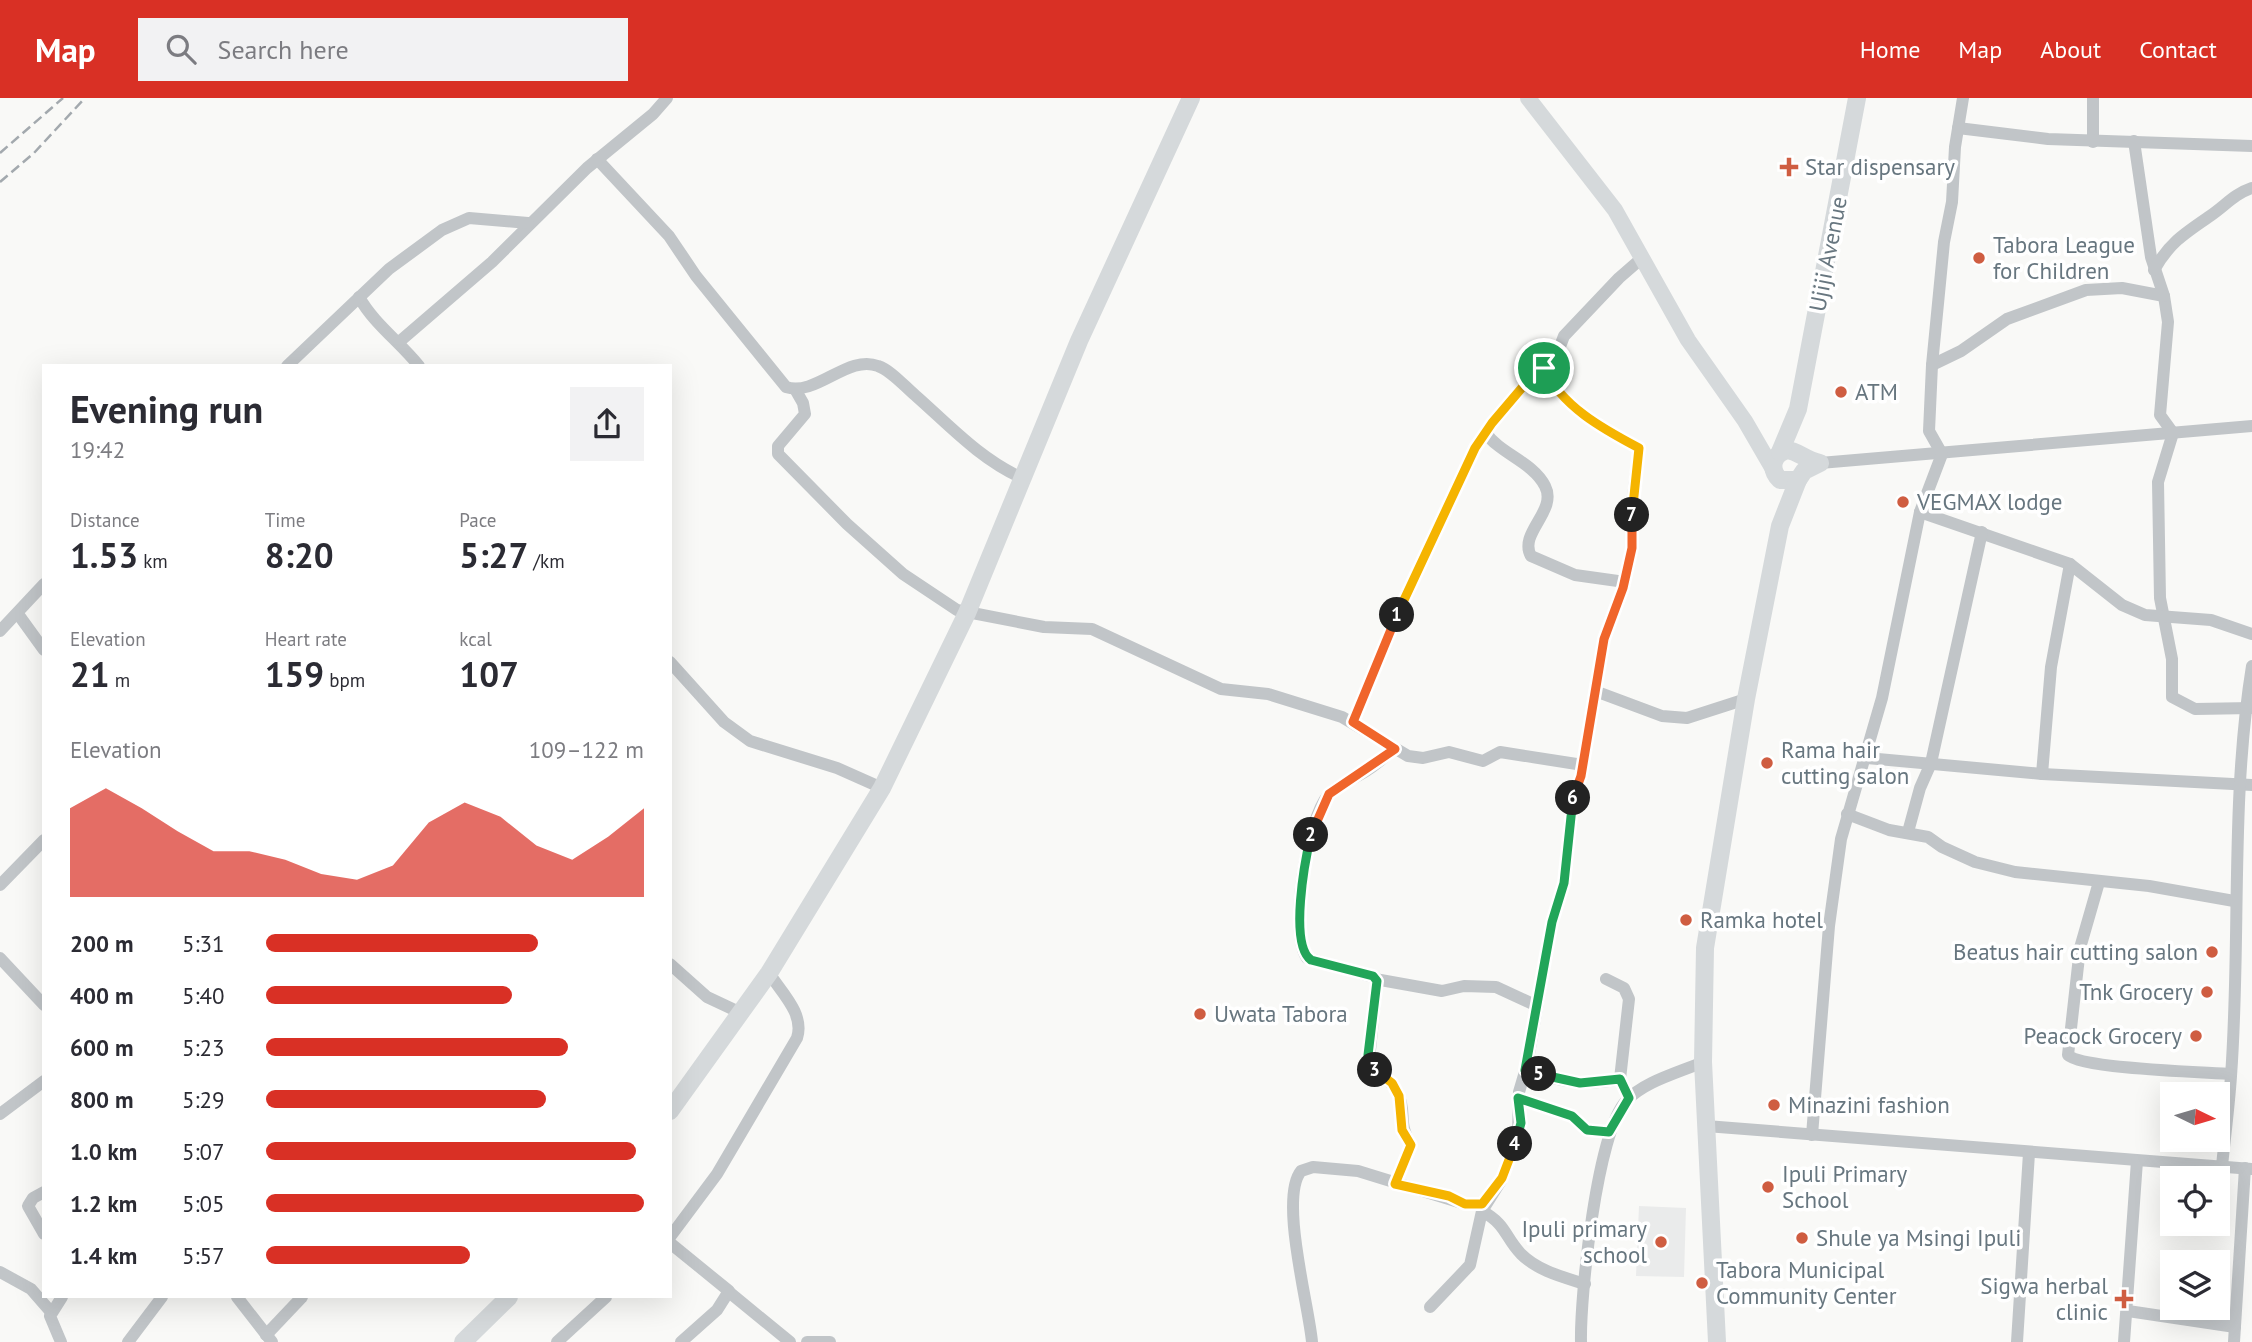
<!DOCTYPE html>
<meta charset="utf-8">
<style>
:root{--surface:#fff;--page:#f2f2f3;--text:#2b2b33;--muted:#7c7c81;--accent:#d93025}
body{margin:0;font-family:"PT Sans",sans-serif;background:var(--page);color:var(--text);height:100vh;display:flex;flex-direction:column;font-size:26px;white-space:nowrap}
*{box-sizing:border-box;margin:0}
p{font-size:23px;color:var(--muted)}
.icon{flex:none;width:38px;height:38px;fill:none;stroke:currentColor;stroke-width:2;stroke-linecap:round;stroke-linejoin:round}
.map{position:relative;flex:1;overflow:hidden}
.side{position:absolute;left:42px;top:266px;width:630px;height:934px;display:flex;flex-direction:column;background:var(--surface);border-radius:0px;box-shadow:0 7px 28px #0002}
.side>*{flex:none}
.needle{width:46px;rotate:95deg}
.buttons{position:absolute;left:2160px;top:984px;display:grid;gap:14px}
.buttons a{display:grid;place-items:center;width:70px;height:70px;border-radius:0px;background:var(--surface);box-shadow:0 7px 28px #0002;font-size:35px}
.pin{position:absolute;display:grid;place-items:center;width:60px;height:60px;color:#fff;margin:-30px;border:4px solid #fff;border-radius:50%;box-shadow:0 2px 7px #0007}
.km{position:absolute;width:35px;height:35px;margin:-18px;border-radius:50%;background:#222;color:#fff;font-size:19px;line-height:35px;text-align:center}
.round{display:grid;place-items:center;flex:none;width:74px;height:74px;border-radius:0px;background:var(--page)}
.overview{display:flex;align-items:center;justify-content:space-between;height:119px;padding:0 28px}
h1{font-size:38px;font-weight:800;line-height:52px}
.metrics{display:grid;grid-template-columns:repeat(3,1fr);gap:10px;height:119px;padding:7px 28px}
.metrics div{display:grid;align-content:center}
.metrics b{font-size:35px;font-weight:800}
.metrics small{font-size:19px;font-weight:400}
.metrics p{font-size:19px}
.chart{height:196px;padding:14px 28px}
.chart p{display:flex;justify-content:space-between}
.chart svg{width:100%;height:126px;margin-top:7px;fill:var(--accent);opacity:.7}
ul{padding:0 28px;list-style:none;font-size:23px}
li{display:grid;grid-template-columns:112px 84px 1fr;align-items:center;height:52px}
li i{height:18px;border-radius:9px;background:var(--accent)}
header{display:flex;align-items:center;gap:42px;box-sizing:border-box;height:98px;padding:0 35px;background:var(--accent);color:#fff}
header strong{font-size:33px}
nav{display:flex;gap:38px;margin-inline-start:auto;font-size:24px}
.search{width:490px;height:63px;background:var(--page);display:flex;align-items:center;gap:18px;box-sizing:border-box;padding:0 24px;border-radius:0px;color:var(--muted);font-size:26px}
.map>svg:first-child{display:block}
.built{fill:#eaebeb}
.lines{fill:none;stroke-linecap:round;stroke-linejoin:round}
.minor{stroke:#c1c5c8;stroke-width:12}
.major{stroke:#d5d9db;stroke-width:16}
.highway{stroke:#d5d9db;stroke-width:18}
.rail{stroke:#a3a9ae;stroke-width:2.5;stroke-dasharray:10 5;stroke-linecap:butt}
.split-1-casing{stroke:#fff;stroke-width:14}
.split-2-casing{stroke:#fff;stroke-width:14}
.split-3-casing{stroke:#fff;stroke-width:14}
.split-4-casing{stroke:#fff;stroke-width:14}
.split-5-casing{stroke:#fff;stroke-width:14}
.split-6-casing{stroke:#fff;stroke-width:14}
.split-7-casing{stroke:#fff;stroke-width:14}
.split-8-casing{stroke:#fff;stroke-width:14}
.split-1{stroke:#f5b400;stroke-width:9}
.split-2{stroke:#f0652b;stroke-width:9}
.split-3{stroke:#22a559;stroke-width:9}
.split-4{stroke:#f5b400;stroke-width:9}
.split-5{stroke:#22a559;stroke-width:9}
.split-6{stroke:#22a559;stroke-width:9}
.split-7{stroke:#f0652b;stroke-width:9}
.split-8{stroke:#f5b400;stroke-width:9}
.poi-dot{fill:#cf5d41;stroke:#fff;stroke-width:2.5}
.labels{text-anchor:middle;stroke-width:7;stroke-linejoin:round;paint-order:stroke}
.poi-label{font-size:23px;fill:#67767f;stroke:#fff;text-anchor:start}
.street-label{font-size:23px;fill:#67767f;stroke:#fff}
</style>
<header>
<strong>Map</strong>
<div class="search"><svg class="icon" aria-label="search" viewBox="0 0 24 24"><circle cx="10" cy="10" r="6"/><path d="M15 15l6 6"/></svg>Search here</div>
<nav><a>Home</a><a>Map</a><a>About</a><a>Contact</a></nav>
</header>
<div class="map">
<svg width="2252" height="1244" viewBox="0 0 2252 1244">
<rect width="100%" height="100%" fill="#f9f9f7"/>
<path class="built" d="M1639 1108 1686 1110 1684 1179 1636 1178Z"/>
<g class="lines">
<g class="minor">
<path d="M2093 0V44"/>
<path d="M1958 30 2048 41 2252 48"/>
<path d="M2134 43 2151 159 2164 198 2168 224 2160 317 2173 335 2158 384 2160 500 2172 561V599L2195 611 2252 610"/>
<path d="M597 61 669 138 696 178 786 289C816 299 848 256 878 268 892 273 904 288 916 298 950 328 980 361 1022 380"/>
<path d="M2154 172C2169 145 2185 135 2210 118 2225 108 2234 96 2252 90"/>
<path d="M359 199C374 226 400 244 419 268"/>
<path d="M399 244 492 164 587 70 653 16 667 0"/>
<path d="M1932 267 1961 253 2007 221 2086 192 2122 190 2164 198"/>
<path d="M287 268 389 171 442 132 469 120 528 125"/>
<path d="M795 291 803 305 805 316 778 348V356L847 426 903 476 957 512 1044 529 1092 531 1221 591 1268 596 1342 619 1408 658 1423 660 1449 654 1483 663 1500 654 1583 667"/>
<path d="M1485 334C1500 356 1533 364 1545 388 1558 413 1518 435 1531 458L1575 477 1625 484"/>
<path d="M1820 365 2252 328"/>
<path d="M1920 414 2070 466 2122 507 2145 517 2211 522 2252 536"/>
<path d="M18 516 44 552"/>
<path d="M0 533 44 486"/>
<path d="M670 564 724 624 750 643 837 670 882 690"/>
<path d="M1595 593 1662 618 1687 620 1746 601"/>
<path d="M1353 624 1391 531 1475 350 1492 325 1534 277 1554 264 1564 238 1619 180 1642 160"/>
<path d="M1395 651C1386 657 1378 665 1369 671 1357 680 1338 686 1328 697 1307 723 1288 833 1307 860L1373 879 1377 883 1369 962C1376 976 1391 981 1398 995 1407 1016 1397 1024 1411 1047L1395 1085"/>
<path d="M1867 660 2042 676 2252 687"/>
<path d="M2042 676 2051 569 2070 466"/>
<path d="M1847 716 1889 732 1928 739 1942 749 1975 764 2015 774 2149 788 2234 803"/>
<path d="M1908 734 1920 690 1931 665 1982 434"/>
<path d="M2099 784 2080 850 2068 957C2082 971 2204 974 2231 976"/>
<path d="M0 787 44 742"/>
<path d="M0 860 44 907"/>
<path d="M670 866 707 899 741 915"/>
<path d="M1375 881 1442 893 1464 888 1496 889 1535 907"/>
<path d="M1606 881 1624 890 1629 901 1620 981 1629 1000"/>
<path d="M1526 972C1558 983 1586 989 1620 981"/>
<path d="M1518 1000 1572 1018 1587 1032 1609 1034"/>
<path d="M0 1016 44 983"/>
<path d="M1706 1028 2252 1071"/>
<path d="M1812 1037 1829 828 1841 741 1882 600 1920 414 1942 356 1929 333 1932 267 1944 144 1952 104 1955 49 1963 0"/>
<path d="M2222 1068C2225 1038 2229 1008 2231 978 2241 842 2230 704 2252 568"/>
<path d="M44 1094 33 1100 28 1108 44 1136"/>
<path d="M1482 1113C1507 1127 1504 1138 1521 1156 1538 1173 1563 1179 1585 1186"/>
<path d="M670 1139 717 1076 797 940C805 916 781 894 769 875"/>
<path d="M670 1145 729 1193 717 1212 681 1244"/>
<path d="M0 1174 31 1191 51 1214"/>
<path d="M729 1194 790 1244"/>
<path d="M237 1199 272 1244"/>
<path d="M1430 1209 1470 1167 1482 1113 1502 1081 1518 1038 1519 994 1527 967 1552 824 1564 785 1572 702 1581 678 1604 541 1623 490 1632 450V407L1639 350C1603 331 1561 307 1544 270"/>
<path d="M2128 1213 2235 1229"/>
<path d="M266 1237 302 1199"/>
<path d="M61 1244 50 1218 62 1199"/>
<path d="M128 1244 162 1199"/>
<path d="M557 1244 606 1199"/>
<path d="M807 1244H830"/>
<path d="M1312 1244C1309 1208 1279 1100 1301 1073L1313 1069 1358 1073 1465 1106 1486 1105"/>
<path d="M1581 1244C1580 1198 1597 1034 1626 1003 1645 983 1678 975 1703 964"/>
<path d="M2017 1244 2029 1055"/>
<path d="M2124 1244 2137 1063"/>
<path d="M2234 1244 2245 1070"/>
</g>
<path class="major" d="M1528 0 1615 112 1688 242 1745 323 1774 373"/>
<g class="highway">
<path d="M1787 352C1798 353 1805 362 1820 365L1804 373 1798 382H1780C1769 371 1772 357 1787 352Z"/>
<path d="M1780 354 1798 311 1857 0"/>
<path d="M670 1013 769 875 882 690 967 515 1079 243 1191 0"/>
<path d="M463 1244 509 1199"/>
<path d="M1717 1244 1703 964 1705 850 1746 601 1780 428 1798 382"/>
</g>
<g class="rail">
<path d="M0 55 63 0"/>
<path d="M0 84 34 55 85 0"/>
</g>
</g>
<g class="lines">
<g class="split-1-casing">
<path id="split-1" d="M1397 517 1475 350 1492 325 1537 272 1544 270"/>
</g>
<g class="split-2-casing">
<path id="split-2" d="M1311 737 1329 696 1395 651 1353 624 1397 517"/>
</g>
<g class="split-3-casing">
<path id="split-3" d="M1311 737C1305 762 1289 846 1311 862L1373 878 1377 883 1368 957 1375 972"/>
</g>
<g class="split-4-casing">
<path id="split-4" d="M1375 972 1392 985 1399 998 1402 1032 1411 1047 1395 1086 1449 1098 1465 1106H1482L1502 1080 1515 1046"/>
</g>
<g class="split-5-casing">
<path id="split-5" d="M1515 1046 1521 1025 1518 1000 1572 1018 1587 1032 1609 1034 1629 1000 1620 981 1580 985 1539 976"/>
</g>
<g class="split-6-casing">
<path id="split-6" d="M1539 976 1525 972 1552 824 1564 785 1573 700"/>
</g>
<g class="split-7-casing">
<path id="split-7" d="M1573 700 1581 678 1604 541 1623 490 1632 450V417"/>
</g>
<g class="split-8-casing">
<path id="split-8" d="M1544 270C1561 308 1603 331 1639 350L1632 417"/>
</g>
<use href="#split-1" class="split-1"/>
<use href="#split-2" class="split-2"/>
<use href="#split-3" class="split-3"/>
<use href="#split-4" class="split-4"/>
<use href="#split-5" class="split-5"/>
<use href="#split-6" class="split-6"/>
<use href="#split-7" class="split-7"/>
<use href="#split-8" class="split-8"/>
</g>
<g class="poi-dot">
<path d="M1785.5 58.5h7v7h7v7h-7v7h-7v-7h-7v-7h7z"/>
<circle cx="1979" cy="160" r="7"/>
<circle cx="1841" cy="294" r="7"/>
<circle cx="1903" cy="404" r="7"/>
<circle cx="1767" cy="665" r="7"/>
<circle cx="1686" cy="822" r="7"/>
<circle cx="2212" cy="854" r="7"/>
<circle cx="2207" cy="894" r="7"/>
<circle cx="1200" cy="916" r="7"/>
<circle cx="2196" cy="938" r="7"/>
<circle cx="1774" cy="1007" r="7"/>
<circle cx="1768" cy="1089" r="7"/>
<circle cx="1802" cy="1140" r="7"/>
<circle cx="1661" cy="1144" r="7"/>
<circle cx="1702" cy="1185" r="7"/>
<path d="M2120.5 1190.5h7v7h7v7h-7v7h-7v-7h-7v-7h7z"/>
</g>
<g class="labels">
<g class="poi-label">
<text x="1805" y="77">Star dispensary</text>
<text x="1993" y="155">Tabora League<tspan x="1993" dy="26">for Children</tspan></text>
<text x="1855" y="302">ATM</text>
<text x="1917" y="412">VEGMAX lodge</text>
<text x="1781" y="660">Rama hair<tspan x="1781" dy="26">cutting salon</tspan></text>
<text x="1700" y="830">Ramka hotel</text>
<text x="2198" y="862" text-anchor="end">Beatus hair cutting salon</text>
<text x="2193" y="902" text-anchor="end">Tnk Grocery</text>
<text x="1214" y="924">Uwata Tabora</text>
<text x="2182" y="946" text-anchor="end">Peacock Grocery</text>
<text x="1788" y="1015">Minazini fashion</text>
<text x="1782" y="1084">Ipuli Primary<tspan x="1782" dy="26">School</tspan></text>
<text x="1647" y="1139" text-anchor="end">Ipuli primary<tspan x="1647" dy="26">school</tspan></text>
<text x="1816" y="1148">Shule ya Msingi Ipuli</text>
<text x="1716" y="1180">Tabora Municipal<tspan x="1716" dy="26">Community Center</tspan></text>
<text x="2108" y="1196" text-anchor="end">Sigwa herbal<tspan x="2108" dy="26">clinic</tspan></text>
</g>
<g class="street-label">
<text transform="translate(1828 156) rotate(-79)" y="8">Ujiji Avenue</text>
</g>
</g>
</svg>
<div class="buttons">
<a><svg class="needle" viewBox="-14 -14 28 28"><path d="M0-13l5 13h-10z" fill="#e53935"/><path d="M0 13l5-13h-10z" fill="#7c7c81"/></svg></a>
<a><svg class="icon" aria-label="locate" viewBox="0 0 24 24"><circle cx="12" cy="12" r="6"/><path d="M12 2v4M12 18v4M2 12h4M18 12h4"/></svg></a>
<a><svg class="icon" aria-label="layers" viewBox="0 0 24 24"><path d="M12 4l9 5-9 5-9-5zM3 14l9 5 9-5"/></svg></a>
</div>
<div class="pin" style="left:1544px;top:270px;background:#1e9e55"><svg class="icon" aria-label="arrive" viewBox="0 0 24 24"><path d="M6 21V4h12l-3 4 3 4H6"/></svg></div>
<b class="km" style="left:1397px;top:517px">1</b>
<b class="km" style="left:1311px;top:737px">2</b>
<b class="km" style="left:1375px;top:972px">3</b>
<b class="km" style="left:1515px;top:1046px">4</b>
<b class="km" style="left:1539px;top:976px">5</b>
<b class="km" style="left:1573px;top:700px">6</b>
<b class="km" style="left:1632px;top:417px">7</b>
<section class="side">
<div class="overview"><div><h1>Evening run</h1><p>19:42</p></div><a class="round"><svg class="icon" aria-label="share" viewBox="0 0 24 24"><path d="M12 15V3M7 8l5-5 5 5M5 13v7h14v-7"/></svg></a></div>
<div class="metrics">
<div><p>Distance</p><b>1.53<small> km</small></b></div>
<div><p>Time</p><b>8:20</b></div>
<div><p>Pace</p><b>5:27<small> /km</small></b></div>
</div>
<div class="metrics">
<div><p>Elevation</p><b>21<small> m</small></b></div>
<div><p>Heart rate</p><b>159<small> bpm</small></b></div>
<div><p>kcal</p><b>107</b></div>
</div>
<div class="chart"><p><span>Elevation</span>109–122 m</p>
<svg viewBox="0 0 160 44" preserveAspectRatio="none"><path d="M0 44V13L10 6L20 13L30 21L40 28L50 28L60 31L70 36L80 38L90 33L100 18L110 11L120 16L130 26L140 31L150 23L160 13V44z"/></svg>
</div>
<ul>
<li><b>200 m</b>5:31<i style="width:72%"></i></li>
<li><b>400 m</b>5:40<i style="width:65%"></i></li>
<li><b>600 m</b>5:23<i style="width:80%"></i></li>
<li><b>800 m</b>5:29<i style="width:74%"></i></li>
<li><b>1.0 km</b>5:07<i style="width:98%"></i></li>
<li><b>1.2 km</b>5:05<i style="width:100%"></i></li>
<li><b>1.4 km</b>5:57<i style="width:54%"></i></li>
</ul>
</section>
</div>
